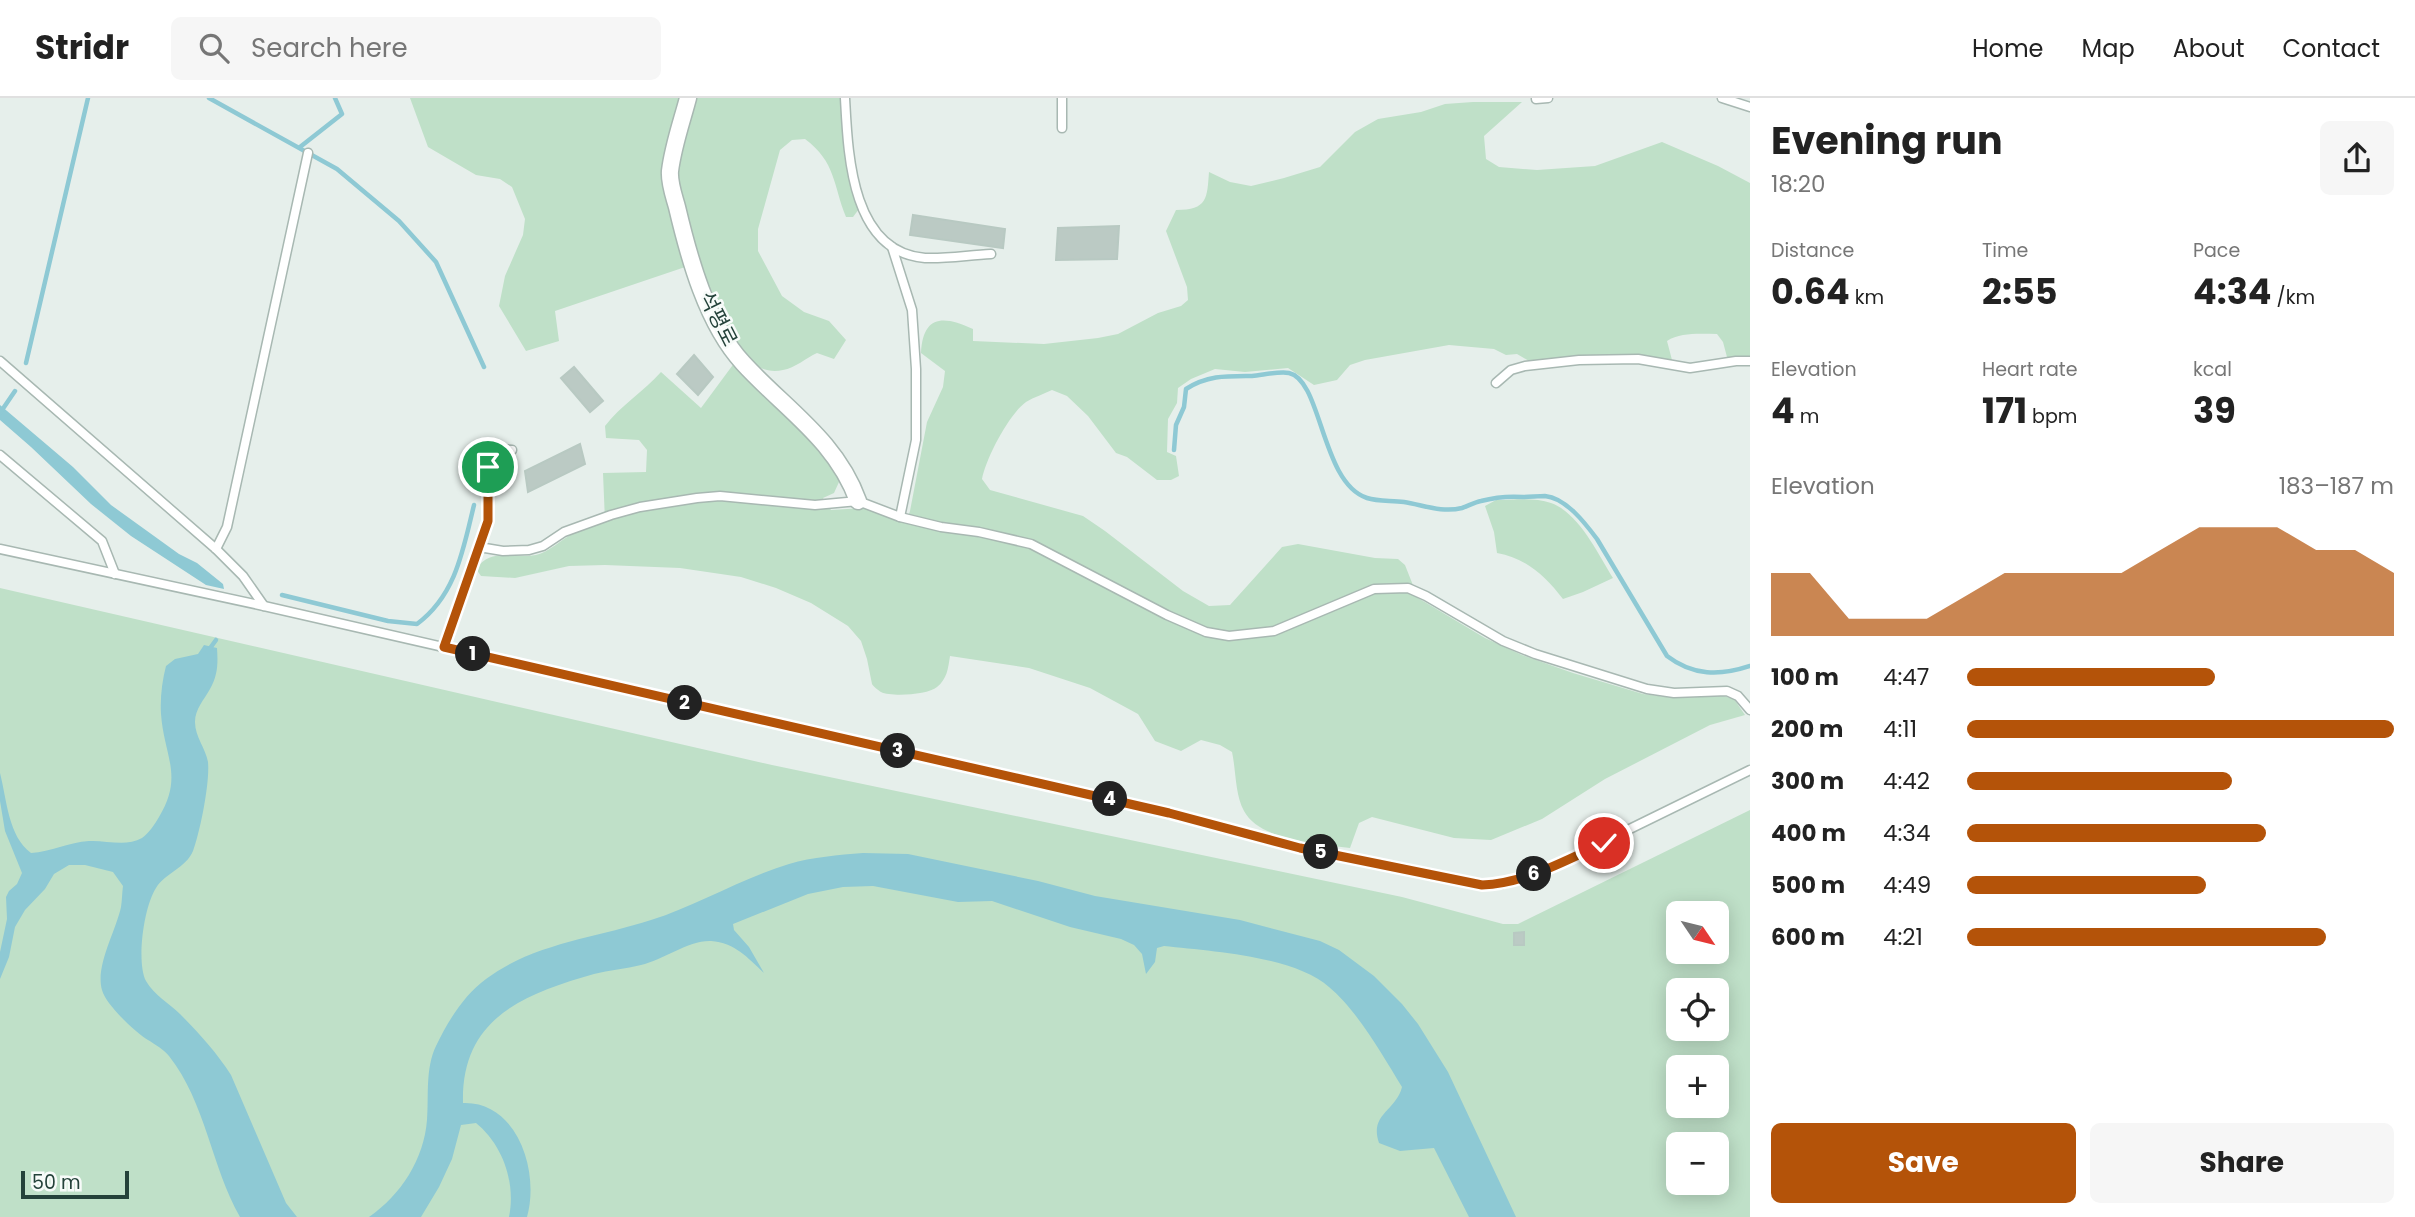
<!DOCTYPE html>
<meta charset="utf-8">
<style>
:root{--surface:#fff;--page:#f6f6f6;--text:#222;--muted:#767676;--line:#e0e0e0;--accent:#b45309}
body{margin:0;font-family:Poppins,"Noto Sans KR",sans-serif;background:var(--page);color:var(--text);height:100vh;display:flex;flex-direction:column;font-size:26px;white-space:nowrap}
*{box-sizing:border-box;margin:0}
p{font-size:23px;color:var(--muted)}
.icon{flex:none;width:38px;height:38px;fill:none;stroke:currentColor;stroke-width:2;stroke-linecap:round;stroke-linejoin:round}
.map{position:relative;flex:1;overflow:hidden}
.details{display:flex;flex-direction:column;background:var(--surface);width:665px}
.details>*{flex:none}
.needle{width:46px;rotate:125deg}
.controls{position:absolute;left:1666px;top:803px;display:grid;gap:14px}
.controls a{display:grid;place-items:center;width:63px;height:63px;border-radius:10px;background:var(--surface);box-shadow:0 4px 18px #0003;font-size:35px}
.scale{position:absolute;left:21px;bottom:18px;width:108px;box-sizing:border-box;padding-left:7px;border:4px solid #24423a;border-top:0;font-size:19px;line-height:24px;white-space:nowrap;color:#24423a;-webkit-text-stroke:5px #f7fbf9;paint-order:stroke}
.pin{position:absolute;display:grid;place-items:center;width:60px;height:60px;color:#fff;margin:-30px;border:4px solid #fff;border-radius:50%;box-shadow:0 2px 7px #0007}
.km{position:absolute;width:35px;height:35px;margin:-18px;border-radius:50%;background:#222;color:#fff;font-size:19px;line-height:35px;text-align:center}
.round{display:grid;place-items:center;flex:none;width:74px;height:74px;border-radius:10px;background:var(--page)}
.summary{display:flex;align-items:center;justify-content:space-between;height:119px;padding:0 21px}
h1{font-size:38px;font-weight:700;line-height:52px}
.figures{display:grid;grid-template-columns:repeat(3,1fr);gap:10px;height:119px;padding:7px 21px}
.figures div{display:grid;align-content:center}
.figures b{font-size:35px;font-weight:700}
.figures small{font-size:19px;font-weight:400}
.figures p{font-size:19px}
.chart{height:196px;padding:14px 21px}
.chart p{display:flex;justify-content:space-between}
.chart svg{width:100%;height:126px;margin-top:7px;fill:var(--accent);opacity:.7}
.action{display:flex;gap:14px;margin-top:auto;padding:14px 21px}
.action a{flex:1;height:80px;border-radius:10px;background:var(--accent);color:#fff;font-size:28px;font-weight:700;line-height:80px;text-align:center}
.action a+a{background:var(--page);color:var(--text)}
ul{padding:0 21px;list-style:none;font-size:23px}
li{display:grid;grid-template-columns:112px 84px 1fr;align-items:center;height:52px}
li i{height:18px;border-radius:9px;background:var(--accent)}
header{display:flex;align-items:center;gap:42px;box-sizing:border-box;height:98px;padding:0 35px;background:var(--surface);border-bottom:2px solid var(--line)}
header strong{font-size:33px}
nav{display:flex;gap:38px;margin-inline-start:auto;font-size:24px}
.search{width:490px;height:63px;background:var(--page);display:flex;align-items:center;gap:18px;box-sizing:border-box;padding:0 24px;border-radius:10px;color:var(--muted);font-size:26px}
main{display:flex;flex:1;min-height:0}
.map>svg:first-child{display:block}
.green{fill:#bfe0c8;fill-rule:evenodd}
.water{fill:#8ec9d4}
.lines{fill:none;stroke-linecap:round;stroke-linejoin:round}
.stream{stroke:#8ec9d4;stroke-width:4.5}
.building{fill:#bbcac4;stroke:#b8c9c2;stroke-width:2}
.service-casing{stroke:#a8b8b2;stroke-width:11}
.minor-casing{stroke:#a8b8b2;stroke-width:19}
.service{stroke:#fff;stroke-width:8}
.minor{stroke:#fff;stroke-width:16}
.route-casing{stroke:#fff;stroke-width:14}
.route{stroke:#b45309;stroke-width:9}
.labels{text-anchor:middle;stroke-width:5;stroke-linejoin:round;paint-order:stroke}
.street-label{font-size:21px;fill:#24423a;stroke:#f7fbf9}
</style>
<header>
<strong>Stridr</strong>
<div class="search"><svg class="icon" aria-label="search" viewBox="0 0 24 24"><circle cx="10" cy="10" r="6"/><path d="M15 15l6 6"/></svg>Search here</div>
<nav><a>Home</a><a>Map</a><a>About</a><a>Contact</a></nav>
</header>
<main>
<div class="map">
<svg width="1750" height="1119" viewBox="0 0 1750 1119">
<rect width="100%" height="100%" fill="#e6efeb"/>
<g class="green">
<path d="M410 0H841C843 39 847 74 859 111L853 119H846C833 87 836 64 805 41L792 42 780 52 758 131V153L782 198 804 214 829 223 846 242 834 261 817 255C806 260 795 270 783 272 736 283 711 198 697 165L555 213 559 243 526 253 499 208 505 178 523 137 525 121 512 89 500 81 476 77 428 49Z"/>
<path d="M1473 4H1522L1484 38 1486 61 1499 69 1537 72 1595 68 1662 44 1718 68 1750 85V260L1727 259 1723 244 1717 236C1700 236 1681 234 1667 243L1672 262 1626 256 1529 263 1517 256 1506 257 1494 251 1449 247 1365 262 1350 267 1337 282 1314 287 1288 270 1245 274 1215 271 1191 281 1178 290 1177 305 1168 321 1167 354 1176 358 1179 378 1171 382H1157L1127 359 1116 355 1088 318 1067 298 1052 292C1044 296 1034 299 1026 304 1009 316 986 360 982 381L990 392 1083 418 1105 433 1183 493 1209 508 1230 507 1282 449 1298 446 1375 460 1398 461 1405 467 1418 500 1485 540 1522 557 1573 575 1643 596 1674 600 1723 598 1734 601 1745 617 1710 627 1605 681 1542 721 1491 742 1454 740 1372 719 1359 725 1350 750C1320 746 1260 743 1244 713 1235 697 1236 672 1232 654L1220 647 1201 642 1181 653 1155 643 1138 616 1090 590 1029 570 950 558C948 571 947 581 937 589 928 597 891 599 881 594 879 593 873 588 872 586L867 561 861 543 848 528 811 505 776 490 741 479 680 470 605 467 569 468 515 480 481 478 476 471C491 449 513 461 536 457 549 454 562 441 574 435 584 430 595 427 605 423L603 375 646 374 647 352 639 342 606 340 605 328C620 308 644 293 661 274L701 310 735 264 822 350 837 370 839 384 834 395 823 400 831 412 863 410 906 425 910 413 927 324 943 289 945 273 921 255C923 217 943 217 973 231V243L1044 246 1098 240 1118 236 1158 215 1181 208 1188 202 1187 189 1166 133 1176 112C1208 112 1207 100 1209 74L1230 84 1251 88 1284 80 1320 69 1355 34 1378 21 1421 14 1445 6Z"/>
<path d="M1496 402C1513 402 1535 399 1551 405 1579 415 1598 456 1613 480L1583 494 1563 501C1545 478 1526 460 1497 455L1494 434 1485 408Z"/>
<path d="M0 490 772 667 1402 799 1503 826H1518L1750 712V1119H0ZM1678 816H1717V854H1678ZM1678 892H1717V931H1678ZM1678 970H1717V1008H1678ZM1678 1046H1717V1085H1678Z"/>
</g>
<g class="water">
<path d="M0 307 73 369 111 407 179 456 197 465 223 486 224 491 206 487 131 438 91 406 31 349 0 322Z"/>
<path d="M204 547 217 550C218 565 218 577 210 591 204 602 195 611 195 624 195 639 206 651 208 664 210 685 200 734 193 753 186 770 165 775 156 790 144 808 136 864 146 883 154 897 169 905 180 916 199 935 217 955 231 977L286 1105 297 1119H240C211 1068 206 1005 169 958 163 951 156 947 148 942 135 934 106 907 102 892 95 868 116 833 121 809 122 803 122 795 123 788L113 774 85 767H69L54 776 45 791 25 812 15 829 9 859 0 881V854L7 821 6 799 9 793 17 786 22 775 5 733 0 703V675C7 702 8 738 31 755 51 754 69 744 89 743 106 742 126 749 142 740 148 736 155 726 159 719 184 678 164 658 161 616 160 601 162 583 166 568L175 561 198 556Z"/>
<path d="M863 755 908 756 1038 783 1095 798 1240 822 1320 843 1339 852 1374 878 1402 906 1418 926 1448 974 1516 1119H1469L1434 1050 1400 1053 1379 1045C1369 1016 1396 1013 1402 989 1383 958 1357 912 1329 889 1294 858 1210 853 1164 848L1157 850 1155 864 1146 876 1142 856 1134 847 1121 841 1070 829 992 803 958 804 873 788 843 789 808 796 733 826 734 832 749 849 764 875C747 859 735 845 711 843 689 842 663 862 641 867 626 871 609 872 594 876 524 896 461 920 463 1005 517 1003 540 1073 527 1119H509C516 1085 503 1047 476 1025L461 1027 452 1061 439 1089 421 1119H369C401 1097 424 1061 427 1022 429 998 425 971 436 948 448 923 464 897 486 881 534 845 596 840 651 822 698 807 742 780 789 766 813 759 838 757 863 755Z"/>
</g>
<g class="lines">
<g class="stream">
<path d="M209 0 337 71 399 123 436 164 484 269"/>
<path d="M300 49 342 16 335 0"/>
<path d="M26 265 88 0"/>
<path d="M0 315 15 293"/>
<path d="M1174 352 1176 327 1184 309 1186 291C1208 277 1227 278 1252 278 1263 277 1279 273 1289 275 1322 282 1321 385 1367 400 1379 404 1392 402 1404 404 1423 407 1442 415 1462 410 1468 408 1475 404 1481 403 1496 399 1509 398 1523 399 1530 399 1538 398 1545 398 1566 400 1585 425 1597 441L1667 558C1693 578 1720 578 1750 568"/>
<path d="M282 497 388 523 417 526C456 497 463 452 474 407"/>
<path d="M208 553 216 542"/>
</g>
</g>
<g class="building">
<path d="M913 117 1005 131 1003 150 910 137Z"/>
<path d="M1119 128 1117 161 1056 162 1058 130Z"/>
<path d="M694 257 713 279 698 297 677 276Z"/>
<path d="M574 269 603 303 590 314 561 280Z"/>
<path d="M580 346 585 366 528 394 525 373Z"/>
<path d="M1524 834V847H1514V835Z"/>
</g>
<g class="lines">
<g class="service-casing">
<g id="service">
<path d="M845 0C848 56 851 154 925 160 946 161 969 157 991 156"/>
<path d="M1062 0V30"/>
<path d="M1722 0 1750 9"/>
<path d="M1536 1 1548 0"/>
<path d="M892 149 912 212 916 271V342L900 419"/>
<path d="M0 263 216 451 243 478 264 508"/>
<path d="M1496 285 1511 272 1525 268 1579 262 1638 261 1690 270 1736 263H1750"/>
<path d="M0 357 102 443 115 476"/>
<path d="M479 449 503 453 529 452 543 448 564 434 611 417 640 409 697 400 720 398 815 407 858 403 900 419 941 429 979 434 1031 446 1167 517 1206 534 1229 538 1274 533 1374 491 1408 490 1426 498 1503 543 1535 556 1647 591 1674 595 1727 593 1738 598 1750 612"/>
<path d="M0 451 264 508 1169 715 1300 750 1482 787 1502 786 1546 772 1750 672"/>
<path d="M216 451 227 429 308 55"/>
<path d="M444 549 488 423V369L492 357 500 351 512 352"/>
</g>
</g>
<g class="minor-casing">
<path id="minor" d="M688 0C682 23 673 48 670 73 669 85 674 98 677 109 689 160 707 226 743 265 785 311 836 342 858 403"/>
</g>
<use href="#service" class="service"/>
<use href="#minor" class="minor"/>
</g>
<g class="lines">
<g class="route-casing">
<path id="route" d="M488 369V423L444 549 1169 715 1300 750 1482 787C1526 785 1564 763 1604 745"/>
</g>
<use href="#route" class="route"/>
</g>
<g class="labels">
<g class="street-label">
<text transform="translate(718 221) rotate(63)" y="7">석평로</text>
</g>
</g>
</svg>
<div class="controls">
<a><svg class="needle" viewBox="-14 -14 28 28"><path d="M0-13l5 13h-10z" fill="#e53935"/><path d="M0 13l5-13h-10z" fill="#767676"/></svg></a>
<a><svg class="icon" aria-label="locate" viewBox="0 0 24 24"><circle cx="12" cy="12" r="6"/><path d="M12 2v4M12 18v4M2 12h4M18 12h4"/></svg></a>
<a>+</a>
<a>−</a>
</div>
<div class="scale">50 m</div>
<div class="pin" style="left:488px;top:369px;background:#1e9e55"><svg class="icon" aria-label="arrive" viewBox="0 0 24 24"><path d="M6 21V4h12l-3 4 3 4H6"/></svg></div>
<div class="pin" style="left:1604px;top:745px;background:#d93025"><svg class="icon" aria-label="check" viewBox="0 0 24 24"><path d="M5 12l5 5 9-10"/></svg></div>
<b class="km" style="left:473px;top:556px">1</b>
<b class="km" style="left:685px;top:605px">2</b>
<b class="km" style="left:898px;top:653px">3</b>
<b class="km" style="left:1110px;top:701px">4</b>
<b class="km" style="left:1321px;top:754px">5</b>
<b class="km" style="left:1534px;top:776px">6</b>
</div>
<section class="details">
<div class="summary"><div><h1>Evening run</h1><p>18:20</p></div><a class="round"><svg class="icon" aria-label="share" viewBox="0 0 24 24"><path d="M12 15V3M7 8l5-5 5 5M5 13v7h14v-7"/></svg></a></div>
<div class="figures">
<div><p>Distance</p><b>0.64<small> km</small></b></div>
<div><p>Time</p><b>2:55</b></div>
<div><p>Pace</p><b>4:34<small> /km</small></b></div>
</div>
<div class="figures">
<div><p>Elevation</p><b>4<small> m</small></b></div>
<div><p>Heart rate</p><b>171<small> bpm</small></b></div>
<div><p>kcal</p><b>39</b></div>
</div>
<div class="chart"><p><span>Elevation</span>183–187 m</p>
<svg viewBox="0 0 160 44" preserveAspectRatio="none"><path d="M0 44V22L10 22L20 38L30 38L40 38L50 30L60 22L70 22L80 22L90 22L100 14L110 6L120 6L130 6L140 14L150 14L160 22V44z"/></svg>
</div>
<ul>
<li><b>100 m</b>4:47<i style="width:58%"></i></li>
<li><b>200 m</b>4:11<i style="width:100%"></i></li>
<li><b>300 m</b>4:42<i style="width:62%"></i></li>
<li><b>400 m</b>4:34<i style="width:70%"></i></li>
<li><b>500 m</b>4:49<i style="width:56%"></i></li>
<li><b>600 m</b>4:21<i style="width:84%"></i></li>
</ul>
<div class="action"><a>Save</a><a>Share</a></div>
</section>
</main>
